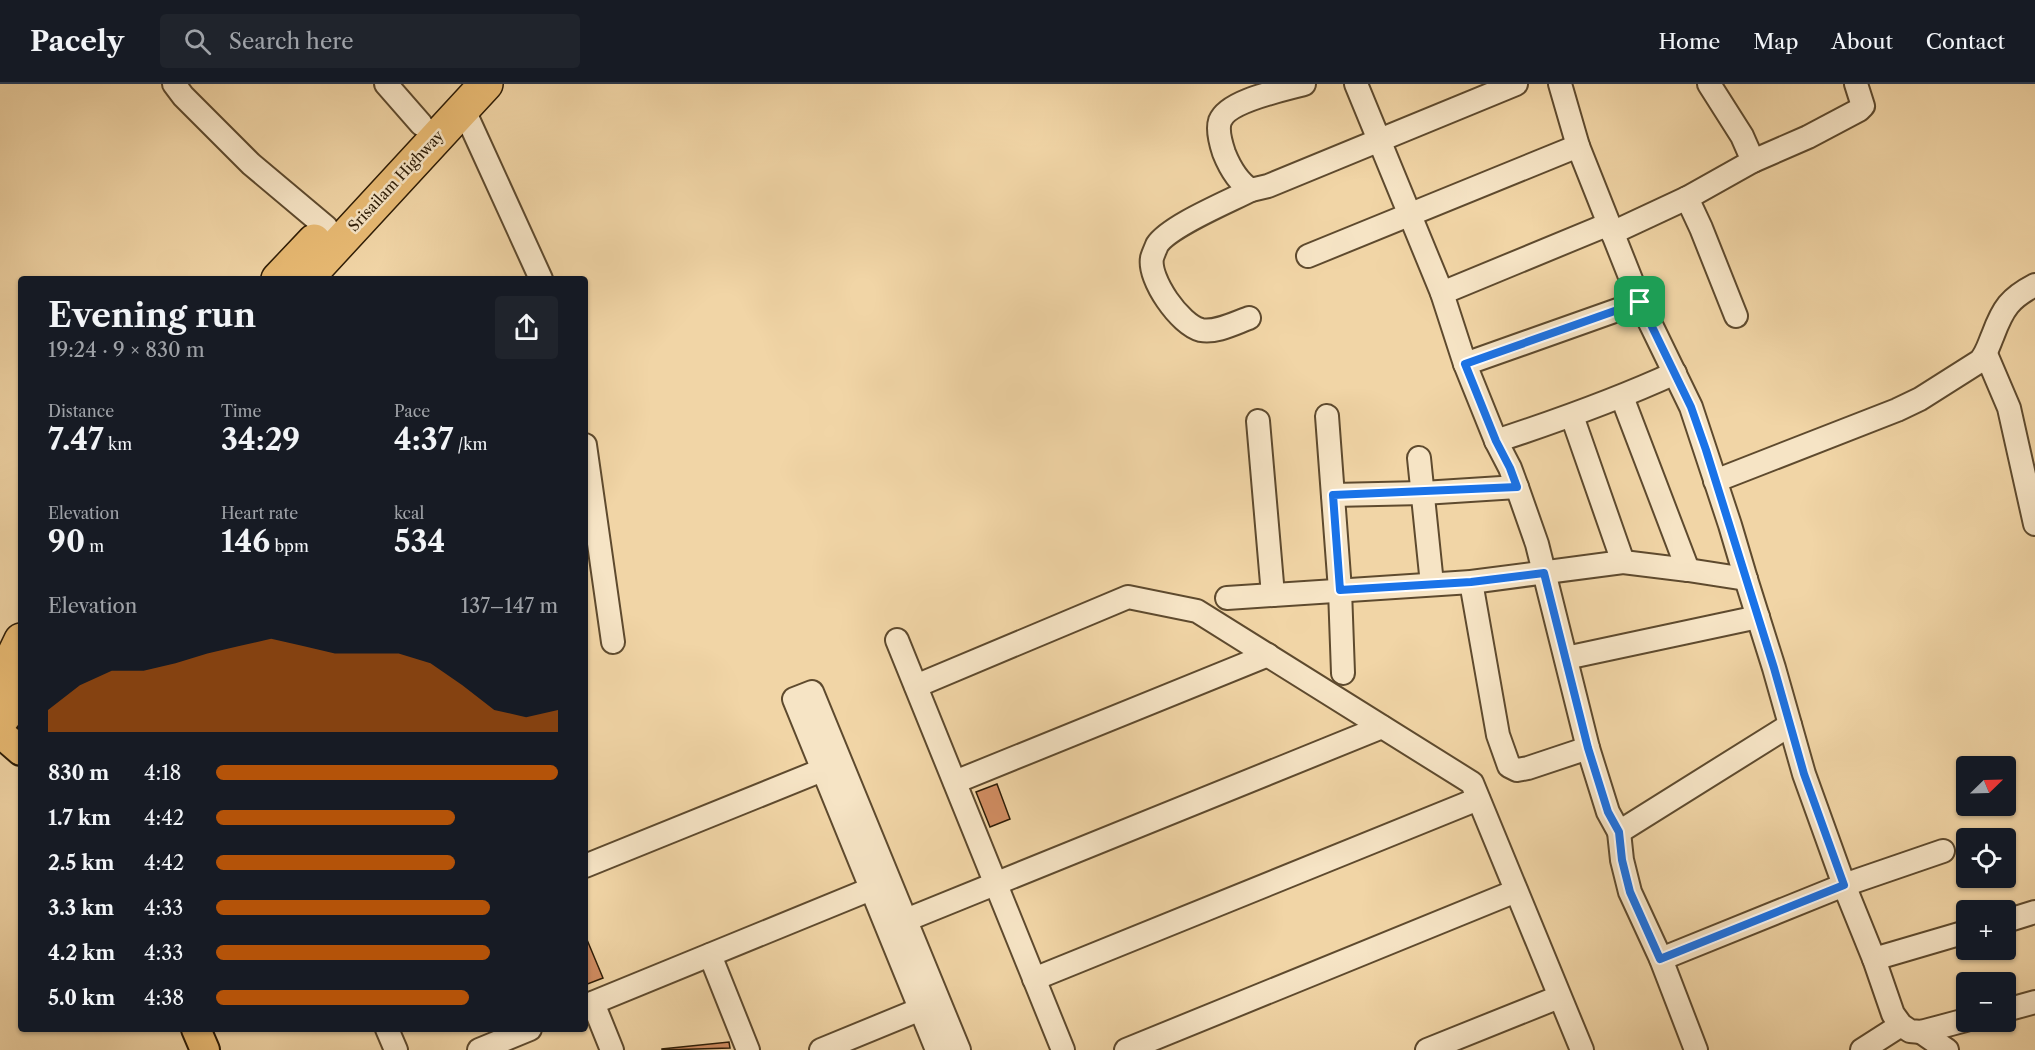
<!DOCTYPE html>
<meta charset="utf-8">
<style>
:root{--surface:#171b24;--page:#20242c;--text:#f1f3f6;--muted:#9ea1a6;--line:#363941;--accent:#b45309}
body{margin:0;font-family:"Libre Caslon Text",serif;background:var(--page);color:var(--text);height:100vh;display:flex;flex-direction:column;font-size:22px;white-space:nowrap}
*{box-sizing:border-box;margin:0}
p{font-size:20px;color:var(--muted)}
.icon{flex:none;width:33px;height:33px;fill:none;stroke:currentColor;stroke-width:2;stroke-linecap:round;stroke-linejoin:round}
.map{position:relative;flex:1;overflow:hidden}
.drawer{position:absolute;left:18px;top:192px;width:570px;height:756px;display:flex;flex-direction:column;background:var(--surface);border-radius:6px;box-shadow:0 2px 4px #0004}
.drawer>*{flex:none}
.needle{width:39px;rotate:67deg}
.fabs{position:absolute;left:1956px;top:672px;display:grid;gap:12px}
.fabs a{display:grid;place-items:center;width:60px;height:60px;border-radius:6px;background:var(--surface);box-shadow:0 2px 4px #0004;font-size:30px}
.pin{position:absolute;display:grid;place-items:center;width:51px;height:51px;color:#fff;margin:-26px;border-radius:12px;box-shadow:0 3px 9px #0006}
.round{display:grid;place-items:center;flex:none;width:63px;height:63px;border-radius:6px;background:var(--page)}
.summary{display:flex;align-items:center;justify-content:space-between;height:102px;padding:0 30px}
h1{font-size:33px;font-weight:700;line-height:45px}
.stats{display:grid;grid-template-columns:repeat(3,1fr);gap:9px;height:102px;padding:6px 30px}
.stats div{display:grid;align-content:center}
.stats b{font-size:30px;font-weight:700}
.stats small{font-size:16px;font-weight:400}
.stats p{font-size:16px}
.chart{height:168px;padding:12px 30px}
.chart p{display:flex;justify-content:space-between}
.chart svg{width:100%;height:108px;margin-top:6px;fill:var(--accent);opacity:.7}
ul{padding:0 30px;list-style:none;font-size:20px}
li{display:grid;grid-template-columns:96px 72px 1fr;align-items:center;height:45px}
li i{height:15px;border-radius:8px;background:var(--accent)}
header{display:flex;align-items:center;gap:36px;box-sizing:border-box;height:84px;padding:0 30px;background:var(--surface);border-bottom:2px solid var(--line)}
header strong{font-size:28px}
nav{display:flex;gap:33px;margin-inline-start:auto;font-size:21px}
.search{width:420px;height:54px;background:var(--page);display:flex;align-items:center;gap:15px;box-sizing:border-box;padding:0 21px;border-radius:6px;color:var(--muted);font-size:22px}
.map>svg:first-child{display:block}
.building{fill:#d18d62;stroke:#2d1c06;stroke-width:1.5}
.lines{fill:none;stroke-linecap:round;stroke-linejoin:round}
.minor-casing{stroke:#5e4a2e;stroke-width:26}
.major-casing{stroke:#2d1c06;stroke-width:32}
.highway-casing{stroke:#2d1c06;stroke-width:36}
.minor{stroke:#f6e4c5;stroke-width:22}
.major{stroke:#e8ba73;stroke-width:28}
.highway{stroke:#e8ba73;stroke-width:33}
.route-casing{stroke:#fff;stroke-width:12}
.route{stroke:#1a73e8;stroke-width:8}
.labels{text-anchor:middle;stroke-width:5;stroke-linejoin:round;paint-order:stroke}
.street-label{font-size:15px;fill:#2d1c06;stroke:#f6e4c5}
</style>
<header>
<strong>Pacely</strong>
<div class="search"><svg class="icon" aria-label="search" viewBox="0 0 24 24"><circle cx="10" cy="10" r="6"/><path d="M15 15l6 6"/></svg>Search here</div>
<nav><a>Home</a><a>Map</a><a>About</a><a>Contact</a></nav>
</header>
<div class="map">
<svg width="2035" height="966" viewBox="0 0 2035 966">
<rect width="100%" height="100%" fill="#f1d5a6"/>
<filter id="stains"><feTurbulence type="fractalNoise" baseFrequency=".00333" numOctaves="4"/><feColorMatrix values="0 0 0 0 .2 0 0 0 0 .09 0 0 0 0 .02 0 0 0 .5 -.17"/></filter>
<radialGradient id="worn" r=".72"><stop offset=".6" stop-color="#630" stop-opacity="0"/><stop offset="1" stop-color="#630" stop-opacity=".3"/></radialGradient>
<g class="building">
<path d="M997 700 1010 735 990 743 976 708Z"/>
<path d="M585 851 603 894 585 901Z"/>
<path d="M729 958 730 964 662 966V965Z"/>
</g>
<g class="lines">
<g class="minor-casing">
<g id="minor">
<path d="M174 0 183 12 251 80 326 143"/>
<path d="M386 0 421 40"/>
<path d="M1304 0C1284 6 1228 16 1220 37 1217 46 1221 60 1224 69 1230 84 1238 98 1251 106L1268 102 1516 0"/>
<path d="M1356 0 1442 209 1465 280 1496 357 1510 384 1517 403 1537 460 1588 664 1608 728 1619 748 1622 776 1630 808 1661 875 1696 966"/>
<path d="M1560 0 1578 62 1640 218 1691 323 1730 441 1746 495 1774 584 1804 690 1844 801 1874 875 1893 930 1901 941 1910 947 1921 948 1966 936"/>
<path d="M1709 0 1742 52 1753 77"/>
<path d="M463 24 541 195"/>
<path d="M1687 114 1701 144 1736 232"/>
<path d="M1612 149 1687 114 1753 77 1808 53 1859 26 1863 22 1856 0"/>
<path d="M1308 172 1578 62"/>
<path d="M1442 209 1609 140"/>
<path d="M1249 234C1235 239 1216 249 1201 246 1180 241 1148 195 1152 174 1153 170 1156 164 1157 161 1169 142 1230 117 1251 106"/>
<path d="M1986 270 2009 324 2035 440"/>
<path d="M1465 280 1640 218"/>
<path d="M1622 313 1688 486"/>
<path d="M1327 332 1340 506 1343 589"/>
<path d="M1572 332 1623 478"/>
<path d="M1258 337 1273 511"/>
<path d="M1496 357C1557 337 1616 316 1675 289"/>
<path d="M585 361 613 558"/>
<path d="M1419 374 1432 500"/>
<path d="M1715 397 1897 326 1920 315 1980 277C1987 269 1989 260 1993 251 2003 224 2010 214 2035 201"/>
<path d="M1333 411 1423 409 1517 403"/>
<path d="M1471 498 1498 651 1509 682 1517 686 1528 684 1588 664"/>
<path d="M1227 514 1471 498 1623 478 1688 486 1746 495"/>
<path d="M897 556 1063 966"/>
<path d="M1566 574 1758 533"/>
<path d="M916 602 1128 513 1197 527 1472 699 1582 966"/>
<path d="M955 698 1268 571"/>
<path d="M1619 748 1790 641"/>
<path d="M585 782 837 680"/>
<path d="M906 836 1382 643"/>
<path d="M2006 837 2035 828"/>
<path d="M710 871 748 966"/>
<path d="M1661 875 1844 801 1943 767"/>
<path d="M1874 875 1966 848"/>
<path d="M1034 895 1478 715"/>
<path d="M593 919 612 966"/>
<path d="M585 922 883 800"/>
<path d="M2006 926 2035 918"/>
<path d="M387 945 396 966"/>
<path d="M1921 948 1947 966"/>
<path d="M479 966 530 945"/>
<path d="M821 966 933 920"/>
<path d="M937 966 794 615 812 608 959 966"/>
<path d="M1126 966 1516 807"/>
<path d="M1427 966 1559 913"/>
<path d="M1862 966 1901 941"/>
</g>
</g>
<g class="major-casing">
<g id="major">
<path d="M0 649 21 667"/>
<path d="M196 945 205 966"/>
</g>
</g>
<g class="highway-casing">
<g id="highway">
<path d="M278 195 314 157"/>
<path d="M306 195 486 0"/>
<path d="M0 599 21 556"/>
<path d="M0 637 21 610"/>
</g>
</g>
<use href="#minor" class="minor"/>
<use href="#major" class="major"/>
<use href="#highway" class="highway"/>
</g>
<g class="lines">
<g class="route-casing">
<path id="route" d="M1640 218 1691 323 1706 366 1774 584 1804 690 1844 801 1660 875 1630 808 1622 776 1619 748 1608 728 1588 664 1544 489 1471 498 1340 506 1333 411 1517 403 1510 384 1496 357 1465 280Z"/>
</g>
<use href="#route" class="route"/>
</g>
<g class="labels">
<g class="street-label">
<text transform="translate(396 97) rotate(-47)" y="5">Srisailam Highway</text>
</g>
</g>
<rect width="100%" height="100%" filter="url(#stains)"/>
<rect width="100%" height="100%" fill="url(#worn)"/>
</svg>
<div class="fabs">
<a><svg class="needle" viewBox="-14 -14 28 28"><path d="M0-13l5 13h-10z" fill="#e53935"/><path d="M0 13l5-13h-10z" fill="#9ea1a6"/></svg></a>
<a><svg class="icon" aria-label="locate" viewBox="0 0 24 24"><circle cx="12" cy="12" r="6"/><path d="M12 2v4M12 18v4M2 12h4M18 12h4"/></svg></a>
<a>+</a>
<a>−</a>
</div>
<div class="pin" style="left:1640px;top:218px;background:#1e9e55"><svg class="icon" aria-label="arrive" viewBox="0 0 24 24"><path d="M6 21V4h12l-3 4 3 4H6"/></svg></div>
<section class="drawer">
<div class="summary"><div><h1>Evening run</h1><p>19:24 · 9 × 830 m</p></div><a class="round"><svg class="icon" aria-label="share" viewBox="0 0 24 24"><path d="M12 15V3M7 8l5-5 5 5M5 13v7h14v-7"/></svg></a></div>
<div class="stats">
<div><p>Distance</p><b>7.47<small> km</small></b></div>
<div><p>Time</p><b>34:29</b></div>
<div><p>Pace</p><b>4:37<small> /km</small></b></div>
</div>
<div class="stats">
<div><p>Elevation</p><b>90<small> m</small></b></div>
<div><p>Heart rate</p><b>146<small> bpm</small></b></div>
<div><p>kcal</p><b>534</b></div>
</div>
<div class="chart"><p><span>Elevation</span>137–147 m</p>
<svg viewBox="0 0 160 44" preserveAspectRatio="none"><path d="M0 44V35L10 25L20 19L30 19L40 16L50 12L60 9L70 6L80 9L90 12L100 12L110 12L120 16L130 25L140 35L150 38L160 35V44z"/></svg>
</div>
<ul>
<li><b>830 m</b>4:18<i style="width:100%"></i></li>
<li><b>1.7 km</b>4:42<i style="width:70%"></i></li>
<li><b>2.5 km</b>4:42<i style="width:70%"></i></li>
<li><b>3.3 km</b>4:33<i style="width:80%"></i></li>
<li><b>4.2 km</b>4:33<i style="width:80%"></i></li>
<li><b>5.0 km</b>4:38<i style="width:74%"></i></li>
</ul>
</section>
</div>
